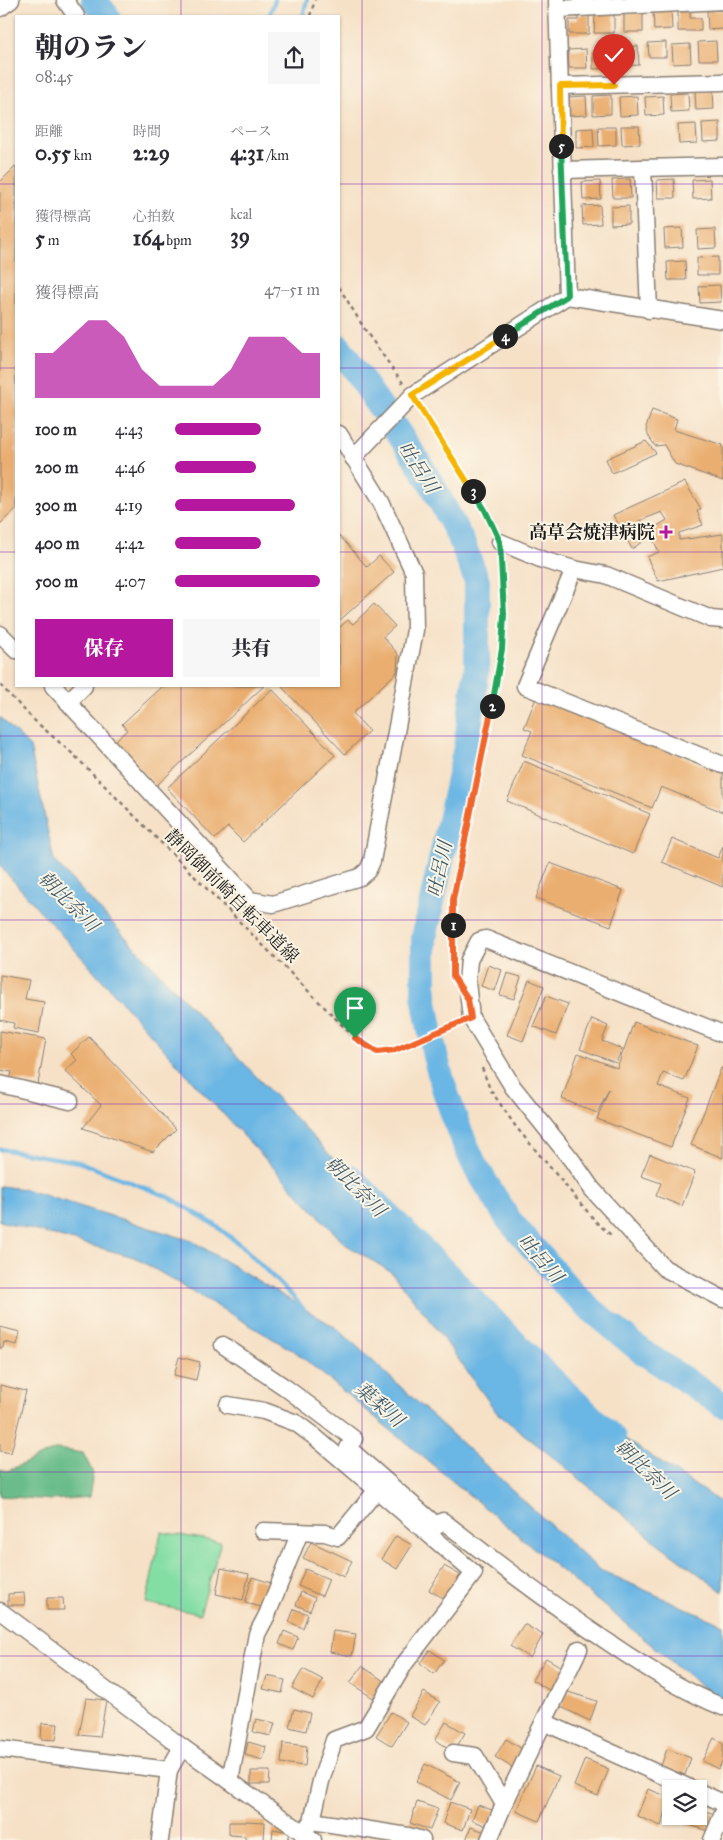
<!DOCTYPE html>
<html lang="ja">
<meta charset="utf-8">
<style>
:root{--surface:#fff;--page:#f7f7f7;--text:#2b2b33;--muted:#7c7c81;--accent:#b5179e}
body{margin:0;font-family:"IM FELL Great Primer","Noto Serif JP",serif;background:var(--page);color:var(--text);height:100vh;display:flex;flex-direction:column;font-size:19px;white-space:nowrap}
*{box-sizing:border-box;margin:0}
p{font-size:16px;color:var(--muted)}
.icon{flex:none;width:28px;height:28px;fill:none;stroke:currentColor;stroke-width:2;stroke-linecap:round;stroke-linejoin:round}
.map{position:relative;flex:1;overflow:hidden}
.sheet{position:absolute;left:15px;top:15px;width:325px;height:672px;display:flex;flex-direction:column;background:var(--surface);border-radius:0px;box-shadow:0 1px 4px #0004}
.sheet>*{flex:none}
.fabs{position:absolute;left:662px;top:1780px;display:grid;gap:10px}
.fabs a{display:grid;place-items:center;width:45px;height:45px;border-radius:0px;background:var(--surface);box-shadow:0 1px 4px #0004;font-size:25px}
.pin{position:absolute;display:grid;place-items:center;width:42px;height:42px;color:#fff;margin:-51px -21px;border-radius:50% 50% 50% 0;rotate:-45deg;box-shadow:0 0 5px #0007}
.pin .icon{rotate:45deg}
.km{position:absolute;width:25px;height:25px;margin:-12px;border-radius:50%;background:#222;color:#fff;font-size:14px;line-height:25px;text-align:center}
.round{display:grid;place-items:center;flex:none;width:52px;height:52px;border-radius:0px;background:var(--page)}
.summary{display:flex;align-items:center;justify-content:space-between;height:85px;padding:0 20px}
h1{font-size:28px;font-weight:800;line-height:38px}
.figures{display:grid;grid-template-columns:repeat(3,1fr);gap:8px;height:85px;padding:5px 20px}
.figures div{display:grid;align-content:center}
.figures b{font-size:21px;font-weight:800}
.figures small{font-size:14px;font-weight:400}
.figures p{font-size:14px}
.chart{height:140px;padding:10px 20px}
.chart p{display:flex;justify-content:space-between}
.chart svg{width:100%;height:90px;margin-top:5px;fill:var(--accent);opacity:.7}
.cta{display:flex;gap:10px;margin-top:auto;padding:10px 20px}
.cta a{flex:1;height:58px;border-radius:0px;background:var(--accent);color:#fff;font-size:20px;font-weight:800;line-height:58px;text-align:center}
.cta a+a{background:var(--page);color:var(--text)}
ul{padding:0 20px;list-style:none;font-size:16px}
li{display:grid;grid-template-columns:80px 60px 1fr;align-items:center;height:38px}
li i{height:12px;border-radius:6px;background:var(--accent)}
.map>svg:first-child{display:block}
.green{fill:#83dea4;stroke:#507d60}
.forest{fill:#6abd8a;stroke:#436c53}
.water{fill:#6bb6e4;stroke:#446980}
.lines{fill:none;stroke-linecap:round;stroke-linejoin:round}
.stream{stroke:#6bb6e4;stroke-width:4.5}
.river{stroke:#6bb6e4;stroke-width:26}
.building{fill:#eaae6f}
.minor-casing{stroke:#897e72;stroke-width:19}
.path{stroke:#897e72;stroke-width:2.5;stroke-dasharray:4 4;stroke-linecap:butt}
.minor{stroke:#fff;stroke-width:16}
.split-1-casing{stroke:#fff;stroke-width:10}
.split-2-casing{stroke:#fff;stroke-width:10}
.split-3-casing{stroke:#fff;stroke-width:10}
.split-4-casing{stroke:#fff;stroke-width:10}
.split-5-casing{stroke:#fff;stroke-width:10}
.split-6-casing{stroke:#fff;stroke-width:10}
.split-1{stroke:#f0652b;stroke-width:6}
.split-2{stroke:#f0652b;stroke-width:6}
.split-3{stroke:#22a559;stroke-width:6}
.split-4{stroke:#f5b400;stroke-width:6}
.split-5{stroke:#22a559;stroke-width:6}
.split-6{stroke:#f5b400;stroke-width:6}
.grid{fill:none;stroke:#7b2cbf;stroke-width:1;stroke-opacity:0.55}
.poi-dot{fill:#b5179e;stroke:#fcf5e5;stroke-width:2}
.labels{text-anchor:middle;stroke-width:4;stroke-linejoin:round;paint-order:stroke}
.poi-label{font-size:18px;font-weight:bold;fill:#1c1c1c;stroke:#fcf5e5;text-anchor:end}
.street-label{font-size:18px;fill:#1c1c1c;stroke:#fcf5e5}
.water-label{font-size:19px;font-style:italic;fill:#3c5a6c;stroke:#fcf5e5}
</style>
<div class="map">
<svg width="723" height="1840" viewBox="0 0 723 1840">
<rect width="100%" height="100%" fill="#fcf5e5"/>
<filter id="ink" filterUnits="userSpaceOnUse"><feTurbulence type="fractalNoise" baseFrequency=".02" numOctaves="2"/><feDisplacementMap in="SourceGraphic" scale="10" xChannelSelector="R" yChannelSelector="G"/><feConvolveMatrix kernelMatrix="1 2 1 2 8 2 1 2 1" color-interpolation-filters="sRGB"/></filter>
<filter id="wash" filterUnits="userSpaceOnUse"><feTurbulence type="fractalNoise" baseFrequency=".0096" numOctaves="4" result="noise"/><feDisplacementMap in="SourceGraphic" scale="20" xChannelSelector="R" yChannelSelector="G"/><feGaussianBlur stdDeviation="1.12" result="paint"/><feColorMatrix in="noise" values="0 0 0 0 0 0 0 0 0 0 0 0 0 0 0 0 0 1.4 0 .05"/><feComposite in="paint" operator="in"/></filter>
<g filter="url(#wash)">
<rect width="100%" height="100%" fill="#f6e1c7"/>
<path class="green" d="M161 1532 221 1542 200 1614 146 1603Z"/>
<path class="forest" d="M57 1449 83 1453 93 1473 89 1497 52 1500 0 1496V1469L7 1471Z"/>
<g class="water">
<path d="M0 717 30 747 54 861 375 1203 558 1394 723 1504V1592L656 1542 564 1466 497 1413 428 1317 391 1272 345 1244 196 1085 0 866Z"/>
<path d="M0 1186 24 1189 192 1241 338 1329 598 1569 723 1625V1704L297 1353 134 1257 0 1221Z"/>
</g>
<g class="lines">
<g class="stream">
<path d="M269 16 275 0"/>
<path d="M303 16 307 0"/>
<path d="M0 1149 79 1162 171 1198 215 1225 243 1247 296 1300 304 1310"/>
</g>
<g class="river">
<path d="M94 0 107 16"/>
<path d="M339 347 413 454 433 486 462 542 477 581V666L466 748 424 938V996L435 1056 445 1091 459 1130 474 1164 508 1219 568 1288 587 1306 640 1350 723 1405"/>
<path d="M350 1177 550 1378 613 1438"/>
</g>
</g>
<g id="blocks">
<g class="building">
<path d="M671 10 672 29 654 30 653 11Z"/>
<path d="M723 10V29L708 30 707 11Z"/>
<path d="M678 12H690V18H701V31H678Z"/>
<rect x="624" y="13" width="19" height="19"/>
<path d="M595 14H614V33H594Z"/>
<path d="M578 15H589V34H569V20H578Z"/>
<path d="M716 41 717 60H699L698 42Z"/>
<path d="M666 42V57H649L648 43Z"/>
<path d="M690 44 691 63 673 64 672 45Z"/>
<path d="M638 46 639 65 621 66 620 47Z"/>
<path d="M586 49 587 68H569L568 50Z"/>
<path d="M611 49V68L593 69V50Z"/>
<path d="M713 90 714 109 696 110 695 91Z"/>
<path d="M688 93 689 111 671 112 670 94Z"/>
<path d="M611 95V114L593 115V96Z"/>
<path d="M586 96 587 115 569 116V97Z"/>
<path d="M637 96 638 115 620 116 619 97Z"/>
<path d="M663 96 664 115 646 116 645 97Z"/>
<path d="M720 122V141L703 142 702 123Z"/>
<path d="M696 124 697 143 679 144 678 125Z"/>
<path d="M621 126H639L640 144 622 145Z"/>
<path d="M598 127H616V145L599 146Z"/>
<path d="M593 128 594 147 576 148V129Z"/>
<path d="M16 166V509L0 524V182Z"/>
<path d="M630 179 631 198H613L612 180Z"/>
<path d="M674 179 675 198H658L657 180Z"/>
<path d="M710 179 711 198 693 199 692 180Z"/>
<path d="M600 181 601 199 583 200 582 182Z"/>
<path d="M600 205 601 224 583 225 582 206Z"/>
<path d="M629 206V224L611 225V207Z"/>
<path d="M682 228 683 247 665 248 664 229Z"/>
<path d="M715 229 716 248 698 249 697 230Z"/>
<path d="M718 257V275H697V258Z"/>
<path d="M685 261 686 280H668L667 262Z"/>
<path d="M720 285 721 302 700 303 699 286Z"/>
<path d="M652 410 677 419 674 430 723 445V481L675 464 664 445 655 446 648 435 646 427Z"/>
<path d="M646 441 656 453 612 473 606 459Z"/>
<path d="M685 482 701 509 697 511 703 525 679 533V540L723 534V567L658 581 647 557 659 552 649 531 667 520 662 512 639 521 646 539 632 549 613 515Z"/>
<path d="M339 535 367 567 379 556 394 572 339 621Z"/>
<path d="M374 604 395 626 383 637 398 654 397 672 353 713 369 731 345 754 281 686H339V628L348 620 353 624Z"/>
<path d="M163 686H264L156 786 115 741 127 730 122 724Z"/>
<path d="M272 689 335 755 243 842 228 827 215 839 167 788Z"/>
<path d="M536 698 723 773V812L661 787 652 808 522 755 532 731 524 728Z"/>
<path d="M524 761 650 814 633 854 507 801Z"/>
<path d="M672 839 718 858 723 846V887L662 862Z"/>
<path d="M550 863 623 890 611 926 536 898Z"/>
<path d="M488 965 502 970 495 991 481 986Z"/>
<path d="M507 973 521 977 514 999 500 995Z"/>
<path d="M0 975 29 980 25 999 44 1002 39 1033 13 1028 14 1023 0 1020Z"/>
<path d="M529 980 544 986 523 1041 507 1035Z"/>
<path d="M546 996 568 1004 556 1035 533 1026Z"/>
<path d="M592 1019 608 1026 602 1041 622 1049 616 1063 580 1049Z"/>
<path d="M634 1022 698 1046 684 1081 663 1073 658 1086 690 1098 671 1147 597 1119 609 1089 597 1113 562 1099 578 1053 617 1068Z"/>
<path d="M0 1031 46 1039 38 1084 10 1079 12 1072 0 1070Z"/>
<path d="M89 1037 176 1129 153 1152 83 1128 101 1105 65 1071 77 1060 71 1054Z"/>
<path d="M721 1068 723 1069V1158L691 1145Z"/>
<path d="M650 1154 695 1172 682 1206 656 1196 661 1183 641 1176Z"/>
<path d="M0 1327 20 1332 17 1345 4 1342 3 1348H0Z"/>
<path d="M179 1357 200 1362 196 1380 174 1375Z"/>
<path d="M0 1385 26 1391 11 1453 0 1451Z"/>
<path d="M396 1536 412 1545 397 1569 381 1559Z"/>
<path d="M311 1542 352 1561 344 1577 303 1558Z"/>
<path d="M444 1566 460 1575 445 1599 429 1590Z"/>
<path d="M221 1568 249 1574 243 1600 216 1594Z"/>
<path d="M305 1569 329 1579 322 1596 298 1586Z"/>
<path d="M252 1577 271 1583 265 1608 245 1603Z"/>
<path d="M301 1592 315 1598 310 1611 296 1605Z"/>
<path d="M24 1593 25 1605H8V1594Z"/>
<path d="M47 1598H63L64 1610H47Z"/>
<path d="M294 1609 308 1614 303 1628 289 1622Z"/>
<path d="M524 1624 543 1635 530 1658 510 1646Z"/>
<path d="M284 1631 298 1637 293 1650 279 1644Z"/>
<path d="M333 1631 356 1634 352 1656 330 1652Z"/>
<path d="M430 1650 444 1660 434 1674 420 1663Z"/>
<path d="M546 1658 565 1669 552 1692 532 1680Z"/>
<path d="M362 1666 385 1682 373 1698 350 1683Z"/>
<path d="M303 1669 323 1680 313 1699 292 1688Z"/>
<path d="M267 1676 285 1680 282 1693 263 1689Z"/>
<path d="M424 1692 440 1702 425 1725 410 1716Z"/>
<path d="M568 1692 597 1701 590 1721 561 1707Z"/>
<path d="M86 1698 106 1700 100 1737 79 1735Z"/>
<path d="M294 1709 310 1713 306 1731 289 1727Z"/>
<path d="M391 1712 407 1722 392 1746 376 1736Z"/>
<path d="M256 1719 275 1723 271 1736 253 1732Z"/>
<path d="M446 1722 465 1733 454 1751 435 1740Z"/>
<path d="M42 1723 58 1724 56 1740 41 1739Z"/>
<path d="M714 1738 723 1743V1760L718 1769 702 1761Z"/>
<path d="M506 1739 524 1750 513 1768 495 1757Z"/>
<path d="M248 1742 266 1747 263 1760 245 1755Z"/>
<path d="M283 1743 307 1746 305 1766 281 1763Z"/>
<path d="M667 1749 691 1758 685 1775 661 1766Z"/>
<path d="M585 1759 609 1769 598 1796 574 1786Z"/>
<path d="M425 1764 460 1782 451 1800 416 1782Z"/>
<path d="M536 1766 559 1776 539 1821 516 1811Z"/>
<path d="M251 1771H270L269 1784H251Z"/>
<path d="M648 1789 671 1798 661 1826 637 1816Z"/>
<path d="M417 1802 438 1809 430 1830 410 1823Z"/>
<path d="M450 1802 470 1809 463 1830 443 1823Z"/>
<path d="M478 1805 495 1811 489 1827 472 1820Z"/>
<path d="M699 1809 715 1814 708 1831 684 1823 686 1816H699Z"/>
<path d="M246 1821 265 1822 264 1840H245V1836L229 1835V1822H246Z"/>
<path d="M471 1827 485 1832 482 1840H466Z"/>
<path d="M273 1829 290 1832 288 1840H272Z"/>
</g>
</g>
</g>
<g filter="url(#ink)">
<use href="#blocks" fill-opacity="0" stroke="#897e72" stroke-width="1"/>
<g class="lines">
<g class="minor-casing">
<g id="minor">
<path d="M65 0 76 16"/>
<path d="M557 0 567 296 723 320"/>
<path d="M0 8 11 0"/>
<path d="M557 9 723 1"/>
<path d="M560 86 723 82"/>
<path d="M643 168 649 310"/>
<path d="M562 170 723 166"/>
<path d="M353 458 413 395 567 296"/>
<path d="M500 542 543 560 574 569 606 575 711 619 723 620"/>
<path d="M574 569 525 686 723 765"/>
<path d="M0 634 16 650"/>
<path d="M53 686 250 900 273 904 360 877 368 870 372 861 415 630 414 573 381 502 339 434"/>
<path d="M69 701 84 686"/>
<path d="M723 1034 486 939 479 941 469 960 467 982 471 1018 513 1087 571 1159 592 1189 664 1268 723 1299"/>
<path d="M0 1084 70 1101"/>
<path d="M223 1345 286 1388 354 1439 348 1448 437 1526 443 1521C498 1564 553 1606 611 1644 646 1668 683 1691 723 1707"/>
<path d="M228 1405 264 1411 296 1423 315 1437 474 1573 405 1663 366 1728 334 1740 321 1781 312 1821 302 1833"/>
<path d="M263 1531 325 1533 338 1537 376 1491"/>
<path d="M0 1611 182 1747 313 1840"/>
<path d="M544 1722 692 1789"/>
<path d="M0 1749 169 1770"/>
<path d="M453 1753 475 1756 504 1804"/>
<path d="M230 1781 257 1634 267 1615 300 1532"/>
<path d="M699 1792 723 1803"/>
<path d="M312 1821 408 1836 422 1840"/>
<path d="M160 1840 169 1770 182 1747"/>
<path d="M489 1840 504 1804 579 1649"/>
<path d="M712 1840 723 1813"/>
</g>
</g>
<g class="path">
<path d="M310 16 315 0"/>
<path d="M339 287 367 333 403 383"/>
<path d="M421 408 485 510 494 529"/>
<path d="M0 685 35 721 74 755 355 1038 377 1051 395 1050 458 1023"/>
<path d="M453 956V900L491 714 502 649 504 614 501 558"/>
<path d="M482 1068 490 1089 516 1127 598 1224 611 1235"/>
</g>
<use href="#minor" class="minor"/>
</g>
</g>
<g class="lines" filter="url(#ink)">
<g class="split-1-casing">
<path id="split-1" d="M355 1038 377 1052 395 1050 471 1018 468 999 453 976V925"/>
</g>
<g class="split-2-casing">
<path id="split-2" d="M453 925V900L492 706"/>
</g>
<g class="split-3-casing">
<path id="split-3" d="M473 491 485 510 500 542 504 614 502 649 492 706"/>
</g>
<g class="split-4-casing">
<path id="split-4" d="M473 491 412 395 505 336"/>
</g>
<g class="split-5-casing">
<path id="split-5" d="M505 336 567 296 561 146"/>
</g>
<g class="split-6-casing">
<path id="split-6" d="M561 146 560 86 614 85"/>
</g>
<use href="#split-1" class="split-1"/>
<use href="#split-2" class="split-2"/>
<use href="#split-3" class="split-3"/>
<use href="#split-4" class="split-4"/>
<use href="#split-5" class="split-5"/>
<use href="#split-6" class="split-6"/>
</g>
<path class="grid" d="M181 0V16M362 0V1840M542 0V1840M0 184H16M339 184H723M0 368H16M339 368H723M0 552H16M339 552H723M181 686V1840M0 736H723M0 920H723M0 1104H723M0 1288H723M0 1472H723M0 1656H723"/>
<path class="poi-dot" d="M663.5 524.5h5v5h5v5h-5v5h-5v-5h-5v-5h5z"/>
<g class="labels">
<g class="poi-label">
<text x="655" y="538">高草会焼津病院</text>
</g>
<g class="street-label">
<text transform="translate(232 896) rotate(45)" y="6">静岡御前崎自転車道線</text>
</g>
<g class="water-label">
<text transform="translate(419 467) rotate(57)" y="7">吐呂川</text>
<text transform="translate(439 869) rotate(-78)" y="7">吐呂川</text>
<text transform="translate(69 901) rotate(45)" y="7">朝比奈川</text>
<text transform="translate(356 1186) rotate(45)" y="7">朝比奈川</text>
<text transform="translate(541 1258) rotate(49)" y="7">吐呂川</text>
<text transform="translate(380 1404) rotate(41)" y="7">葉梨川</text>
<text transform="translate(646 1469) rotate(44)" y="7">朝比奈川</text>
</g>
</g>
</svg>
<div class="fabs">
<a><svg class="icon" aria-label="layers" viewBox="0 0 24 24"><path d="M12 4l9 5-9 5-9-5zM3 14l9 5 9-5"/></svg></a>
</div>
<div class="pin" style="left:355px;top:1038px;background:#1e9e55"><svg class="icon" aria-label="arrive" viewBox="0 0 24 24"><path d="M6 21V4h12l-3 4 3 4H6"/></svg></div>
<div class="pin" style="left:614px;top:85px;background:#d93025"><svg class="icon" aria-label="check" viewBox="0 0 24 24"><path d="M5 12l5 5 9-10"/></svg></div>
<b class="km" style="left:453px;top:925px">1</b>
<b class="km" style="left:492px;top:706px">2</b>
<b class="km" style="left:473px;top:491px">3</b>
<b class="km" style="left:505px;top:336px">4</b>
<b class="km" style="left:561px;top:146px">5</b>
<section class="sheet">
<div class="summary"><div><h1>朝のラン</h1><p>08:45</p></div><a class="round"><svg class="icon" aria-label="share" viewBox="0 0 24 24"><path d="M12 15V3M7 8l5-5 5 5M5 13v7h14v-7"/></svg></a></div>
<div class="figures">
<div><p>距離</p><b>0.55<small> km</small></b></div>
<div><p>時間</p><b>2:29</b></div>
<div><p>ペース</p><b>4:31<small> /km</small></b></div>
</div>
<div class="figures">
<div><p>獲得標高</p><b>5<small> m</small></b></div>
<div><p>心拍数</p><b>164<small> bpm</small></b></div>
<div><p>kcal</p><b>39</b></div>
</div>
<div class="chart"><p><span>獲得標高</span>47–51 m</p>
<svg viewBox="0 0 160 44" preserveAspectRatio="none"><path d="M0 44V22L10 22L20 14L30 6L40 6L50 14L60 30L70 38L80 38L90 38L100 38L110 30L120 14L130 14L140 14L150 22L160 22V44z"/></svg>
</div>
<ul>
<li><b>100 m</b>4:43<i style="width:59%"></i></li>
<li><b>200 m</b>4:46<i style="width:56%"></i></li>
<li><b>300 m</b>4:19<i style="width:83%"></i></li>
<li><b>400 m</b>4:42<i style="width:59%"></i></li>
<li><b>500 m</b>4:07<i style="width:100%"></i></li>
</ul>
<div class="cta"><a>保存</a><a>共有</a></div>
</section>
</div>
